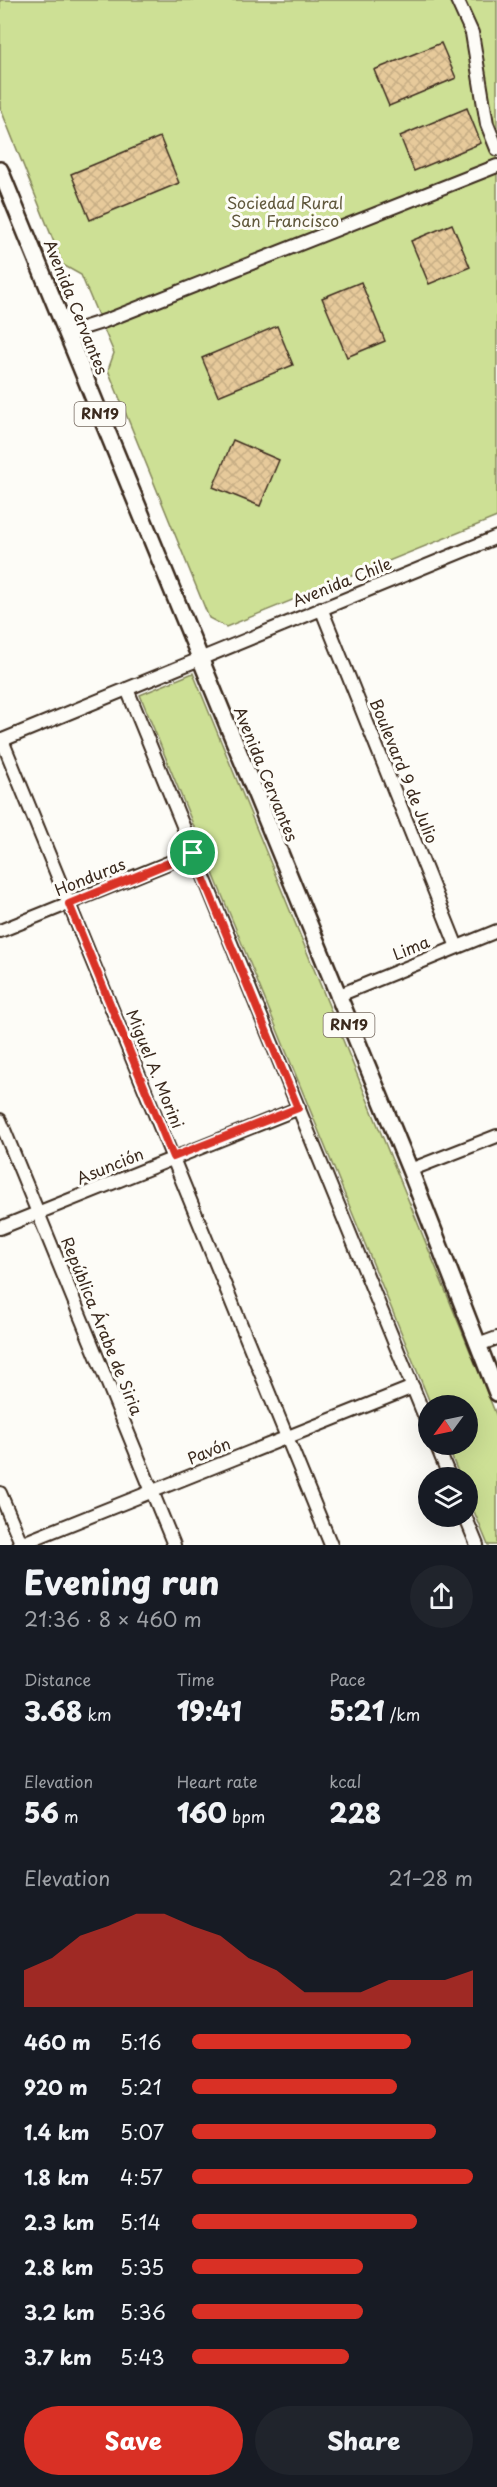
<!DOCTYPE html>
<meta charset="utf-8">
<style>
:root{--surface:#171b24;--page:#20242c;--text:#f1f3f6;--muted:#9ea1a6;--accent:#d93025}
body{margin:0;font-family:"Playpen Sans",sans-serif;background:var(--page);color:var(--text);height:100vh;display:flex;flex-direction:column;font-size:22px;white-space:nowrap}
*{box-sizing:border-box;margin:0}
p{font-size:20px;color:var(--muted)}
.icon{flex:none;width:33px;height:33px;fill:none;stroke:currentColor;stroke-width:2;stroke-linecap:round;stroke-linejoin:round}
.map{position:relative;height:1545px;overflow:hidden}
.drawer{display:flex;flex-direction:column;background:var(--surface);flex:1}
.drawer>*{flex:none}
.needle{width:39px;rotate:237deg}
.tools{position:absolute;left:418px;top:1395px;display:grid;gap:12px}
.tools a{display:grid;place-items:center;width:60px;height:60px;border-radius:50%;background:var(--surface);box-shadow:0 6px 24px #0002;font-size:30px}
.pin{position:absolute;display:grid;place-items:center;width:51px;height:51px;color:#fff;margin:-26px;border:3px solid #fff;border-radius:50%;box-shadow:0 2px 6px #0007}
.round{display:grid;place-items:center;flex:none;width:63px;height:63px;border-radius:32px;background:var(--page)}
.summary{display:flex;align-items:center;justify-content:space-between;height:102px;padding:0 24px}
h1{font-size:33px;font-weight:800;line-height:45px}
.stats{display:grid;grid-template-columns:repeat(3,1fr);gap:9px;height:102px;padding:6px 24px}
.stats div{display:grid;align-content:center}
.stats b{font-size:26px;font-weight:800}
.stats small{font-size:16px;font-weight:400}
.stats p{font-size:16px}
.chart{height:168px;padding:12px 24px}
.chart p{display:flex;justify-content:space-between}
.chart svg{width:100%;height:108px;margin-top:6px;fill:var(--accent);opacity:.7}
.primary-button{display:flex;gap:12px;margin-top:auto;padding:12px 24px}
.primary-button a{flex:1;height:69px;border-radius:36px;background:var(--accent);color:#fff;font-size:24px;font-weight:800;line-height:69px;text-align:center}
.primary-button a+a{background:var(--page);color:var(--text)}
ul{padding:0 24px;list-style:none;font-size:20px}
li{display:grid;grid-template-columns:96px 72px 1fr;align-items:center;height:45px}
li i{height:15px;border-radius:8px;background:var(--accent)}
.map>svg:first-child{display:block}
.green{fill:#cde095;stroke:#84855a;stroke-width:1.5}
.building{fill:url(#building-cross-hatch);stroke:#3b2a1e;stroke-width:1.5}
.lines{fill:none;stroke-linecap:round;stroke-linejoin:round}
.minor-casing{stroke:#3b2a1e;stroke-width:16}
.major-casing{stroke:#3b2a1e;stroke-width:20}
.minor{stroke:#fdfcf7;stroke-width:12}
.major{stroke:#fdfcf7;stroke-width:15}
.route-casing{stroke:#fff;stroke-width:12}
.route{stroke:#d93025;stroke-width:8}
.labels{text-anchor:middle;stroke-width:6;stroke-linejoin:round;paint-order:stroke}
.shield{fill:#fdfcf7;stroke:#75695f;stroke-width:1.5}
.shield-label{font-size:15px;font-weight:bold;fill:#3b2a1e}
.park-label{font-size:16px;fill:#60583c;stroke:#fdfcf7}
.street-label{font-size:16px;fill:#3b2a1e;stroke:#fdfcf7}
</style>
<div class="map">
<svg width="497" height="1545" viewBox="0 0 497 1545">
<defs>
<pattern id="building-cross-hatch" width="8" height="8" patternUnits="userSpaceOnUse" patternTransform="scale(1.5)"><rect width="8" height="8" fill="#e7ca9b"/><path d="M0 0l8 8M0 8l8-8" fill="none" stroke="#c7ae85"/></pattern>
</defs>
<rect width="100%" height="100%" fill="#fdfcf7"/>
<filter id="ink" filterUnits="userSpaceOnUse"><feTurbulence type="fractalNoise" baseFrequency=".0167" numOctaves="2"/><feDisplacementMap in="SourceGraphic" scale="12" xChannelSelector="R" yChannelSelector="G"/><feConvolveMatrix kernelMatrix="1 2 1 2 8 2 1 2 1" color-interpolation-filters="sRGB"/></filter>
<g filter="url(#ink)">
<g class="green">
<path d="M0 0H497V517L226 627 209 618 108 370 114 353 81 275 63 265 0 107Z"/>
<path d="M193 673 497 1417V1545H488L468 1497V1478L460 1477 447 1445 468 1444V1406L431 1405 140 695Z"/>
</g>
<g class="building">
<path d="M441 43 456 78 389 106 374 70Z"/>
<path d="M467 108 481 143 414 171 400 136Z"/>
<path d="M160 137 179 183 90 220 71 174Z"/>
<path d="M452 224 470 267 429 284 411 241Z"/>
<path d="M361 282 385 341 347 357 322 298Z"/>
<path d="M277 326 293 365 218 396 202 358Z"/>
<path d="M233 440 279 460 260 506 213 487Z"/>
</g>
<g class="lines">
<g class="minor-casing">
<g id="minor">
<path d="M457 0 472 33 487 124 497 149"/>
<path d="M67 333 105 321 497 166"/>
<path d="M321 608 457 947"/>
<path d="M127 689 429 1427"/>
<path d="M2 740 331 1545"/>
<path d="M0 741 497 537"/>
<path d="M0 931 193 853"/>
<path d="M337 996 497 931"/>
<path d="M0 1120 174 1545"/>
<path d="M410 1170 497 1136"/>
<path d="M0 1228 299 1108"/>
<path d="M478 1345 497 1338"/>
<path d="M436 1444 450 1478"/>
<path d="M0 1493 22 1545"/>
<path d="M465 1516 477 1545"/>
<path d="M18 1545 413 1387"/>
</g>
</g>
<g class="major-casing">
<path id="major" d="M0 170 410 1170 497 1393"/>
</g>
<use href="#minor" class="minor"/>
<use href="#major" class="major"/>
</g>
</g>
<g class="lines" filter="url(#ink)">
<g class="route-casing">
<path id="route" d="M193 853 298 1108 173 1157 69 904Z"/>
</g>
<use href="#route" class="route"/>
</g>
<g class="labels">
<g class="shield">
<rect x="74.5" y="402" width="51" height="24" rx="4.5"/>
<rect x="323.5" y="1013" width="51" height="24" rx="4.5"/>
</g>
<g class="shield-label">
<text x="100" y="419">RN19</text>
<text x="349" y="1030">RN19</text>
</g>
<g class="park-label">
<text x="285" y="209">Sociedad Rural<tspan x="285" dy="18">San Francisco</tspan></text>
</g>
<g class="street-label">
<text transform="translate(76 307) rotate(68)" y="6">Avenida Cervantes</text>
<text transform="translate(342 582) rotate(-22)" y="6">Avenida Chile</text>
<text transform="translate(404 771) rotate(68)" y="6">Boulevard 9 de Julio</text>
<text transform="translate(266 774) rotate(68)" y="6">Avenida Cervantes</text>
<text transform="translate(90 877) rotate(-22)" y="6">Honduras</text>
<text transform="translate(411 948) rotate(-22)" y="6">Lima</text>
<text transform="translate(155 1069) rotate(68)" y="6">Miguel A. Morini</text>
<text transform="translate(110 1166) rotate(-22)" y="6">Asunción</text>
<text transform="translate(102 1326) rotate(68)" y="6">República Árabe de Siria</text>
<text transform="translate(209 1451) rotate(-22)" y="6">Pavón</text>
</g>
</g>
</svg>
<div class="tools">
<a><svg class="needle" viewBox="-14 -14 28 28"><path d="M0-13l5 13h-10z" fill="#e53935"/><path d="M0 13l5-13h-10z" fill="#9ea1a6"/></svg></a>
<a><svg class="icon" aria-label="layers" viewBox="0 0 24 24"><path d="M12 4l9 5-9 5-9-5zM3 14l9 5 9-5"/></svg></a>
</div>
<div class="pin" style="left:193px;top:853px;background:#1e9e55"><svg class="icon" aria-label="arrive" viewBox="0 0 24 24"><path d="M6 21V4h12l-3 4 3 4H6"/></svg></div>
</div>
<section class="drawer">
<div class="summary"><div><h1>Evening run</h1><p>21:36 · 8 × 460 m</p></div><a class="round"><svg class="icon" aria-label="share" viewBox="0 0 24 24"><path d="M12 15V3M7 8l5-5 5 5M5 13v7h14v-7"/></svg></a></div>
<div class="stats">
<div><p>Distance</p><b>3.68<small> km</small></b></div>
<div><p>Time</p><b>19:41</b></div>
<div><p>Pace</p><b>5:21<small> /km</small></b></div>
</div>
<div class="stats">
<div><p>Elevation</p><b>56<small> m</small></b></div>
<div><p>Heart rate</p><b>160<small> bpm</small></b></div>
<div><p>kcal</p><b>228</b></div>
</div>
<div class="chart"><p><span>Elevation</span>21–28 m</p>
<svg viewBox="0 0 160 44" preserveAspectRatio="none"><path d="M0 44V29L10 24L20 15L30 11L40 6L50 6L60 11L70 15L80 24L90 29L100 38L110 38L120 38L130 33L140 33L150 33L160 29V44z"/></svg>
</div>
<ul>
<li><b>460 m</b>5:16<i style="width:78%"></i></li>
<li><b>920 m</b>5:21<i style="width:73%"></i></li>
<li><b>1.4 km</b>5:07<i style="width:87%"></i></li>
<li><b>1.8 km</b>4:57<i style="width:100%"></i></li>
<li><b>2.3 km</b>5:14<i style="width:80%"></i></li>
<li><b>2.8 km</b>5:35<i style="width:61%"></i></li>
<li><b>3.2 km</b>5:36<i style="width:61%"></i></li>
<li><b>3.7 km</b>5:43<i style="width:56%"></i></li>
</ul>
<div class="primary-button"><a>Save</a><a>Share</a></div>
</section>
